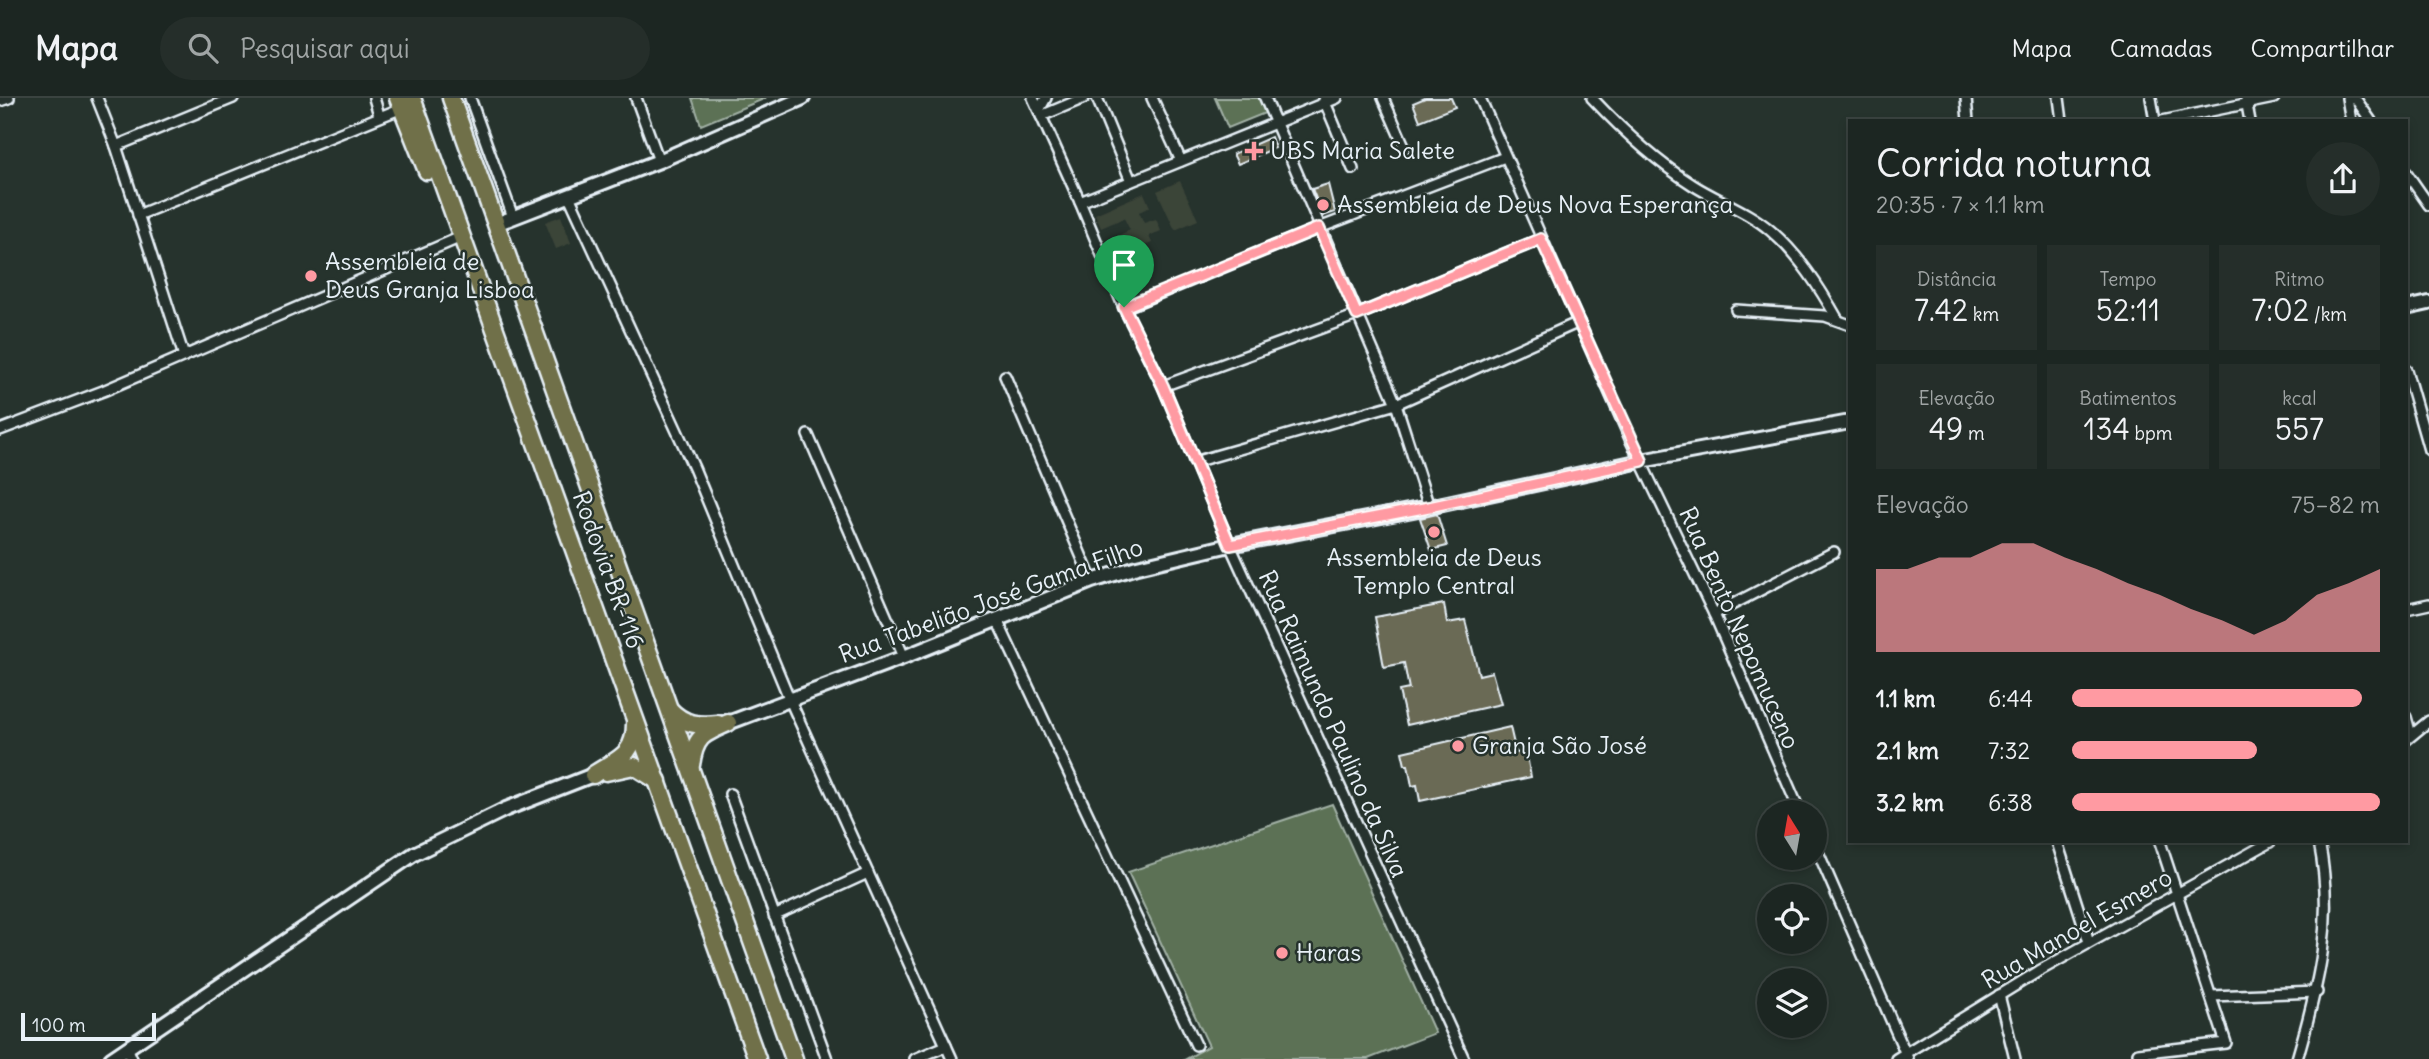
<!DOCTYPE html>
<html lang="pt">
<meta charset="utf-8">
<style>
:root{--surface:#1c2622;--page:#252e2a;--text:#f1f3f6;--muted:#a0a5a5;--line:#3a4340;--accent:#ff9aa2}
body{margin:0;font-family:Delius,sans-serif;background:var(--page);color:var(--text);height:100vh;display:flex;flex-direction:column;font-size:26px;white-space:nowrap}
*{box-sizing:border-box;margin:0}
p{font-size:23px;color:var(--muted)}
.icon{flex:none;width:38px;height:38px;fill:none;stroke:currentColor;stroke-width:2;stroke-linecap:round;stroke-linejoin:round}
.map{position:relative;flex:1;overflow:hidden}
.details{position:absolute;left:1848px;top:21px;width:560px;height:724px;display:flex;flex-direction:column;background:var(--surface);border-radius:0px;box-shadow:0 4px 10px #0003,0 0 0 2px var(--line)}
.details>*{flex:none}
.needle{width:46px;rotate:349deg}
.buttons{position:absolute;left:1757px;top:702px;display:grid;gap:14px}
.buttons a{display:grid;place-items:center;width:70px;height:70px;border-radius:50%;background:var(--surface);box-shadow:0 4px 10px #0003,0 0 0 2px var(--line);font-size:35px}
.scale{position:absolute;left:21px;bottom:18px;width:135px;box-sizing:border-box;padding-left:7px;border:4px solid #e8f1f8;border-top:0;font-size:19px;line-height:24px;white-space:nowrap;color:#e8f1f8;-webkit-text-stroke:5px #26332d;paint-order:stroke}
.pin{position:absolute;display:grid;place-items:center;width:60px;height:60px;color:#fff;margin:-72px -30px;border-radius:50% 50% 50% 0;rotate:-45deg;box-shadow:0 0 7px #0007}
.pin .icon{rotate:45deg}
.round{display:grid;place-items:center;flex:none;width:74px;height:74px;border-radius:37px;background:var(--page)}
.overview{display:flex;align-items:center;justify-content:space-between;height:119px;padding:0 28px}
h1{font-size:38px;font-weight:600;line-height:52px}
.figures{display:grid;grid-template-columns:repeat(3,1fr);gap:10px;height:119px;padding:7px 28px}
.figures div{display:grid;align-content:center;border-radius:0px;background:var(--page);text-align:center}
.figures b{font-size:30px;font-weight:600}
.figures small{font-size:19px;font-weight:400}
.figures p{font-size:19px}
.chart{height:196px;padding:14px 28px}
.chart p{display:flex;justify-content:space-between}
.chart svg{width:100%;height:126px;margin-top:7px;fill:var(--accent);opacity:.7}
ul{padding:0 28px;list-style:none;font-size:23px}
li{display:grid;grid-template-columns:112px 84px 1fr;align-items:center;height:52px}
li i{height:18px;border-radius:9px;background:var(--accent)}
header{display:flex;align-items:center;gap:42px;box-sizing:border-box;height:98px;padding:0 35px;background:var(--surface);border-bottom:2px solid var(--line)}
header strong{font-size:33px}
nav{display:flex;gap:38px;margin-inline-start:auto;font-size:24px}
.search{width:490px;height:63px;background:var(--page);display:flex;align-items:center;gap:18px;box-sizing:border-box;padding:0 24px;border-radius:38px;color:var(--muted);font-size:26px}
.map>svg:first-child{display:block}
.built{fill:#3b4439}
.green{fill:#5b7155;stroke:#a2b1a6;stroke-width:2}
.building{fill:#6b6a55;stroke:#e8f1f8;stroke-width:2}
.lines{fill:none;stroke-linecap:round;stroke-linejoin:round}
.street-casing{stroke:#e8f1f8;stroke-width:14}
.secondary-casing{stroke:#e8f1f8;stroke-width:18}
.highway-casing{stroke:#e8f1f8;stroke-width:21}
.street{stroke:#26332d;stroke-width:9}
.secondary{stroke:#26332d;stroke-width:12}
.highway{stroke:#70704a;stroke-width:16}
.route-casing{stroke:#fff;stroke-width:14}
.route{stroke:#ff9aa2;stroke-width:9}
.poi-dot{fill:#ff9aa2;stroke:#26332d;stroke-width:2.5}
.labels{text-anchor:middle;stroke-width:5;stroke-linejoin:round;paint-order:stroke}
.poi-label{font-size:24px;fill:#e8f1f8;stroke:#26332d;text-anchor:start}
.street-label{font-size:24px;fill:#e8f1f8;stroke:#26332d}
</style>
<header>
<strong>Mapa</strong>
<div class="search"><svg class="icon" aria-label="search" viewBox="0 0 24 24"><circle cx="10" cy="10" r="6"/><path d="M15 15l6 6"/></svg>Pesquisar aqui</div>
<nav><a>Mapa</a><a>Camadas</a><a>Compartilhar</a></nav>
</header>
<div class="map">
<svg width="2429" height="961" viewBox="0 0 2429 961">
<rect width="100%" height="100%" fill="#26332d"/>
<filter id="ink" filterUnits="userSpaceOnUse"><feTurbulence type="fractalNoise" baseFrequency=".0143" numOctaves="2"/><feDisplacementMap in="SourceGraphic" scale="14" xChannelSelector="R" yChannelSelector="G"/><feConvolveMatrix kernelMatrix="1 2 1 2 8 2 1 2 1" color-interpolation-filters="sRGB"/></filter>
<g filter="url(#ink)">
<g class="built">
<path d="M1180 83 1198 122 1175 132 1157 93Z"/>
<path d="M1144 95 1150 109 1139 114 1144 125 1156 121 1161 133 1149 138 1152 145 1139 150 1136 144 1112 154 1107 143 1130 132 1124 120 1101 130 1095 116Z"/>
<path d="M561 118 571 145 556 151 545 124Z"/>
</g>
<g class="green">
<path d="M692 0H766L701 27Z"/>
<path d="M1215 0H1259L1265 15 1228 30Z"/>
<path d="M1332 706 1435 935 1368 961H1186L1209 948 1128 774Z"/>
</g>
<g class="building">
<path d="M1425 0H1451L1455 9 1420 23 1413 5Z"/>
<path d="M1271 39 1275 50 1238 66 1233 56Z"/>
<path d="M1328 86 1335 114 1323 118 1312 91Z"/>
<path d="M1437 416 1447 448 1431 452 1420 420Z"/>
<path d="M1444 506 1447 525 1465 522 1479 577 1492 574 1501 606 1407 627 1399 593 1409 591 1404 565 1384 569 1375 519Z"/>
<path d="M1510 629 1516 655 1526 653 1531 679 1420 703 1417 687 1412 688 1408 667H1405L1402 654Z"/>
</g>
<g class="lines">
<g class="street-casing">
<g id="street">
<path d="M97 0 116 48 184 258"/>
<path d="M374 0 379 17"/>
<path d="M470 0 513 119"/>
<path d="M636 0 659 63"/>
<path d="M1033 0 1080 104 1124 210 1163 288 1230 447 1464 961"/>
<path d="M1097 0 1131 83"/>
<path d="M1152 0 1181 63"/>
<path d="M1265 0 1396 306 1429 409"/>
<path d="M1383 0 1405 50"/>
<path d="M1480 0 1631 343 1714 516 1800 714"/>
<path d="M1592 0C1622 32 1655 63 1693 87 1718 103 1748 113 1771 133 1799 157 1820 190 1838 222"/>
<path d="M1966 0 1968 23"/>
<path d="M2059 0 2062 23"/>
<path d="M2151 0 2155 23"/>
<path d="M2347 0 2351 23"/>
<path d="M2355 0 2371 23"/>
<path d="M1324 2 1353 71"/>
<path d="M2246 2 2250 23"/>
<path d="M0 3 9 0"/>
<path d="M1039 12 1046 0"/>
<path d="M1041 18 1084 0"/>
<path d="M2162 23 2274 0"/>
<path d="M116 48 233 0"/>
<path d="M2406 74 2429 107"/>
<path d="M569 98 694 370 789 600 952 961"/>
<path d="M1080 104 1337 0"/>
<path d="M138 117 402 10"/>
<path d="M1124 210 1319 130 1505 59"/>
<path d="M1736 212 1825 218 1850 227"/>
<path d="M2406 272 2429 352"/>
<path d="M1005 278 1092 483"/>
<path d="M1163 288 1357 217 1541 141"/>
<path d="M0 332 103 293 461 139"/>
<path d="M808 337 904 559"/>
<path d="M1194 364 1396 306 1579 224"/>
<path d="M2406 511 2429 506"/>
<path d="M1714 516 1834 454"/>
<path d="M997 522 1196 947"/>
<path d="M2406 619 2411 637"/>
<path d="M2406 642 2429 623"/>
<path d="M730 696 827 961"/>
<path d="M2057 744 2089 844"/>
<path d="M1815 747 1908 961"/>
<path d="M774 818 868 775"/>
<path d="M1999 897 2015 961"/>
<path d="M2211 898 2317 894"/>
<path d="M127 949 132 961"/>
<path d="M2138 955 2226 945 2160 744"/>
<path d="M915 961 946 948"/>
<path d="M1896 961 2039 873 2270 744"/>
<path d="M2297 961C2319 885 2335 823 2319 744"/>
</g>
</g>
<g class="secondary-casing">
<g id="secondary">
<path d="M496 126 659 63 803 0"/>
<path d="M2406 210 2429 205"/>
<path d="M728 625 904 559 1092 483 1137 469 1230 447 1429 409 1641 363 1850 324"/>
<path d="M111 961 414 756 506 711 593 677"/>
</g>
</g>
<g class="highway-casing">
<g id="highway">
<path d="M398 0 427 73"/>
<path d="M412 0 757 961"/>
<path d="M451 0 794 961"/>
<path d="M670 612C684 627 699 628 718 626"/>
<path d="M691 667C695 639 702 636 728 625"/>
<path d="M606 674 634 668 658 683"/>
<path d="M593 677C617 661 635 658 635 626"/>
</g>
</g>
<use href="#street" class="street"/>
<use href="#secondary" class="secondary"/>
<use href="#highway" class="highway"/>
</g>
</g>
<g class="lines" filter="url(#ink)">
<g class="route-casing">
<path id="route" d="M1319 130 1357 217 1541 141 1642 363 1429 409 1230 447 1163 288 1124 209Z"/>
</g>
<use href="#route" class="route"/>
</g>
<g class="poi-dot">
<path d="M1250.5 42.5h7v7h7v7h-7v7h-7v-7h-7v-7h7z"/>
<circle cx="1323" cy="107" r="7"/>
<circle cx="311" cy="178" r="7"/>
<circle cx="1434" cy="434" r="7"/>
<circle cx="1458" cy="648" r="7"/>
<circle cx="1282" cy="855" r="7"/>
</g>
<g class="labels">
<g class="poi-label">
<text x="1270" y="61">UBS Maria Salete</text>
<text x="1337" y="115">Assembleia de Deus Nova Esperança</text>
<text x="325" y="172">Assembleia de<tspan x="325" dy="28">Deus Granja Lisboa</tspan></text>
<text x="1434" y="468" text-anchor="middle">Assembleia de Deus<tspan x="1434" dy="28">Templo Central</tspan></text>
<text x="1472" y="656">Granja São José</text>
<text x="1296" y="863">Haras</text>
</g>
<g class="street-label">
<text transform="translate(608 472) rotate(70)" y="8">Rodovia BR-116</text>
<text transform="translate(991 503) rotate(-20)" y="8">Rua Tabelião José Gama Filho</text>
<text transform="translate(1739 530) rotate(66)" y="8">Rua Bento Nepomuceno</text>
<text transform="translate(1333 626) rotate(66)" y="8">Rua Raimundo Paulino da Silva</text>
<text transform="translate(2077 831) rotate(-30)" y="8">Rua Manoel Esmero</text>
</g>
</g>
</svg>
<div class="buttons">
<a><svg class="needle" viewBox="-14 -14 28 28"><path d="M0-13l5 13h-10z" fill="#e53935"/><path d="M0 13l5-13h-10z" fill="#a0a5a5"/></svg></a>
<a><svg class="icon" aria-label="locate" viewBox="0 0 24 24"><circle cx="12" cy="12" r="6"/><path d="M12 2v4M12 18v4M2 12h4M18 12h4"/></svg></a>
<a><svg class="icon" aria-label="layers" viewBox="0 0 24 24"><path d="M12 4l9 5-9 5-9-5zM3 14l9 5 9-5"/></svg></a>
</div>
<div class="scale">100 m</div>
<div class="pin" style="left:1124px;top:209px;background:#1e9e55"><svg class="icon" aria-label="arrive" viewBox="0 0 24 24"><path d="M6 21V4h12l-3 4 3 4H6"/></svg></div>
<section class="details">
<div class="overview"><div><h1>Corrida noturna</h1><p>20:35 · 7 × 1.1 km</p></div><a class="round"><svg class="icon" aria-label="share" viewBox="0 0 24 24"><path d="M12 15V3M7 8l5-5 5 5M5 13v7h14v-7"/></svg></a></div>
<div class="figures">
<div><p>Distância</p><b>7.42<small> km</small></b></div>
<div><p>Tempo</p><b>52:11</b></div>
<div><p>Ritmo</p><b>7:02<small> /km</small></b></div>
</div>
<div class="figures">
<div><p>Elevação</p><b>49<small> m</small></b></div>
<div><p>Batimentos</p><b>134<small> bpm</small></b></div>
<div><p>kcal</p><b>557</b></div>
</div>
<div class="chart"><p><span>Elevação</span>75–82 m</p>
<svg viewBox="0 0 160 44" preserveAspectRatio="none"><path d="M0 44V15L10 15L20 11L30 11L40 6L50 6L60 11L70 15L80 20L90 24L100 29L110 33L120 38L130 33L140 24L150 20L160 15V44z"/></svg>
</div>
<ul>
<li><b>1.1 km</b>6:44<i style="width:94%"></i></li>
<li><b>2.1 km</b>7:32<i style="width:60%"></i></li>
<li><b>3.2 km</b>6:38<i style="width:100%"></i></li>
</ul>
</section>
</div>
